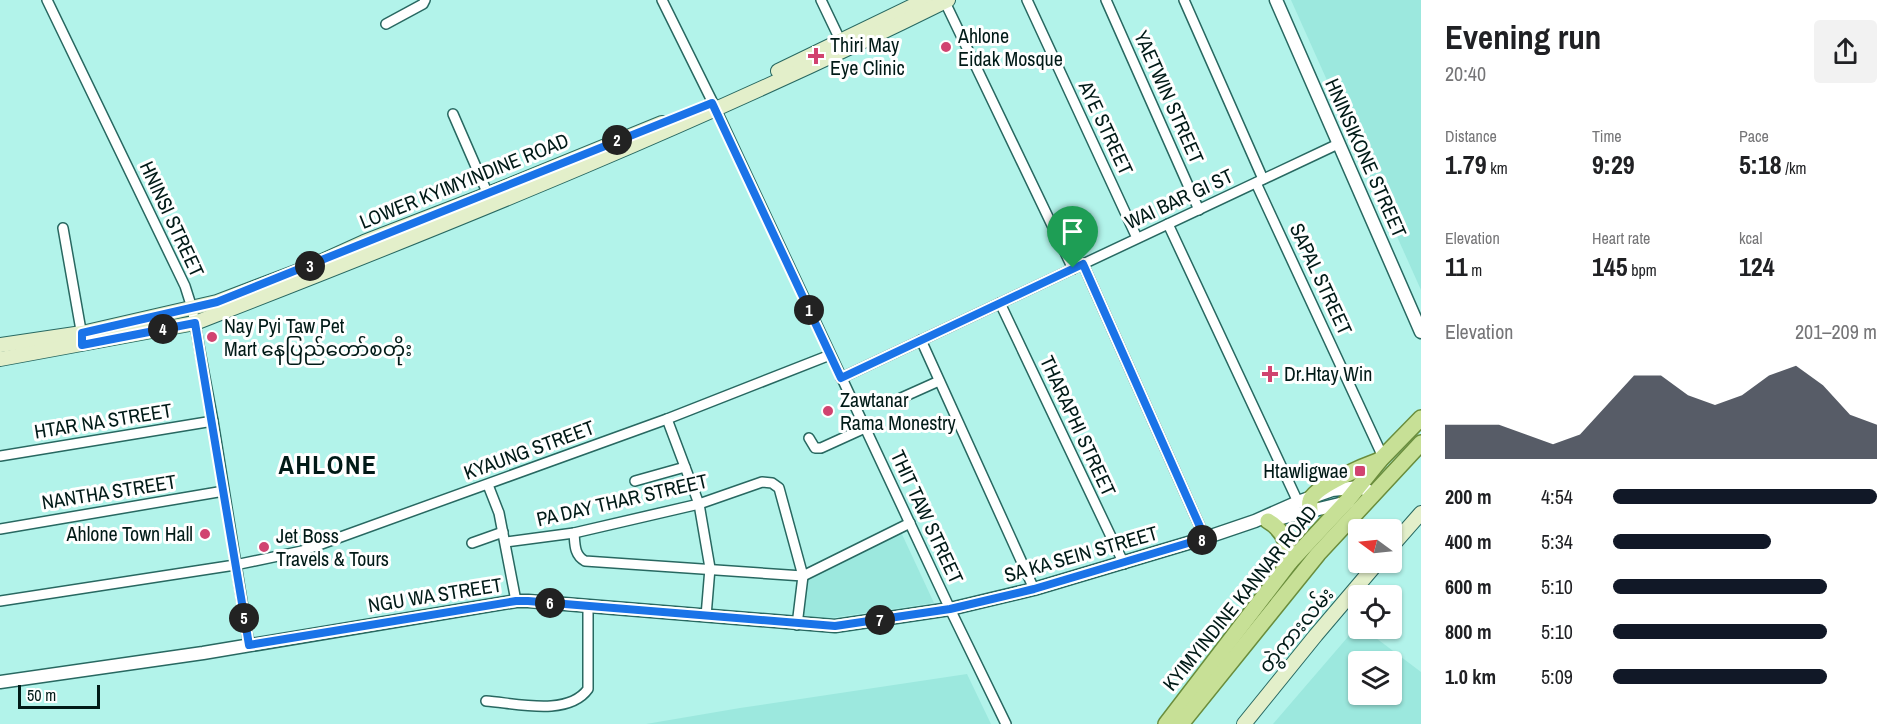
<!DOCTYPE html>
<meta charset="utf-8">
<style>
:root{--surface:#fff;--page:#f2f2f2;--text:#202124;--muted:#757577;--accent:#111827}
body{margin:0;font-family:"Archivo Narrow","Noto Sans Myanmar",sans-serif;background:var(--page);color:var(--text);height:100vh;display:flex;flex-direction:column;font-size:22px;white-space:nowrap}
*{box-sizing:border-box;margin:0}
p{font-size:20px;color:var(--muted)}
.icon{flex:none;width:33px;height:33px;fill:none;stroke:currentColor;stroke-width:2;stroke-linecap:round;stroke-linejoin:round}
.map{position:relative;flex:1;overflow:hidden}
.drawer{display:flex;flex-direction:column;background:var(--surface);width:480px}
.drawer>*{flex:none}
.needle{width:39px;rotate:285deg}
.buttons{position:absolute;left:1348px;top:519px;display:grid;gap:12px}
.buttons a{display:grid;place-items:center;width:54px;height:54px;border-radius:6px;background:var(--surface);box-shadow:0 2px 4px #0004;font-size:30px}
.scale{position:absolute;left:18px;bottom:15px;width:82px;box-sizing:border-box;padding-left:6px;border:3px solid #011a17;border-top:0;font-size:16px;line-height:21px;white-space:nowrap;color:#011a17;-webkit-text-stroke:4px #fff;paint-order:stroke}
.pin{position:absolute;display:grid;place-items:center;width:51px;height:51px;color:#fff;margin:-62px -26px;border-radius:50% 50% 50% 0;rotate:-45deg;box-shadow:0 0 6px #0007}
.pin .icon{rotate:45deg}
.km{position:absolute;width:30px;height:30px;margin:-15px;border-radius:50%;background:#222;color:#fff;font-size:16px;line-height:30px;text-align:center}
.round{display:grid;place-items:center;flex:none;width:63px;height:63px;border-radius:6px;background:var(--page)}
.head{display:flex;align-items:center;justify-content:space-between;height:102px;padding:0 24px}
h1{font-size:33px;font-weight:800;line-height:45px}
.figures{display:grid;grid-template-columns:repeat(3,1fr);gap:9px;height:102px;padding:6px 24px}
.figures div{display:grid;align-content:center}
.figures b{font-size:26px;font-weight:800}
.figures small{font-size:16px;font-weight:400}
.figures p{font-size:16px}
.chart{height:168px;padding:12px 24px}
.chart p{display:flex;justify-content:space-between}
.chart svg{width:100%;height:108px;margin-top:6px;fill:var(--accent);opacity:.7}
ul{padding:0 24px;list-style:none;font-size:20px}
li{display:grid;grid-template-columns:96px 72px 1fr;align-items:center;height:45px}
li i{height:15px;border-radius:8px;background:var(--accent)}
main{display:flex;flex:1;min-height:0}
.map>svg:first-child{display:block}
.built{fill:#9ce8de;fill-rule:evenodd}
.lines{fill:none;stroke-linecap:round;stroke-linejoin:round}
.minor-casing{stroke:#286861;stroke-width:12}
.tertiary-casing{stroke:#286861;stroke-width:15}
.secondary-casing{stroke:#286861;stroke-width:16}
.primary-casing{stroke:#6a8d3c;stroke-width:18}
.minor{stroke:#fff;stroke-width:9}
.tertiary{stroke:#fff;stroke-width:12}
.secondary{stroke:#e3efca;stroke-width:14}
.primary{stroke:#c7e096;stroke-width:15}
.route-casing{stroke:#fff;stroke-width:12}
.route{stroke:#1a73e8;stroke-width:8}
.poi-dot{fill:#d14370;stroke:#fff;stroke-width:2}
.labels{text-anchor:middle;stroke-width:6;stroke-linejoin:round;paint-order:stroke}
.poi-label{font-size:20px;fill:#011a17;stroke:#fff;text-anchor:start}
.street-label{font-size:20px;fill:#011a17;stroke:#fff}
.district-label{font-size:26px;font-weight:bold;letter-spacing:1.5px;fill:#011a17;stroke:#fff}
</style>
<main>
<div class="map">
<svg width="1421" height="724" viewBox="0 0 1421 724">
<rect width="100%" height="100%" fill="#b2f3ea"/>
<g class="built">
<path d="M1291 0H1421V290Z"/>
<path d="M900 530 934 603 831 618 799 616 803 576Z"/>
<path d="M1359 624V628L1364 629 1421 672V724H1273ZM1359 662H1392V694H1359Z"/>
<path d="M967 674 991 724H646L740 708Z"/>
</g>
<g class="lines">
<g class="minor-casing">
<g id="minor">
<path d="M47 0 185 286 192 308 213 421 249 645"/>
<path d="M662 0 713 103 950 609 1006 724"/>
<path d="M821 0 843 46"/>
<path d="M944 0 1073 269"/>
<path d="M1027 0 1137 238"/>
<path d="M1106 0 1199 210"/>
<path d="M1184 0 1263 179"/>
<path d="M386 24 423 4 425 0"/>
<path d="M453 114 490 199"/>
<path d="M1256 183 1383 457"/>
<path d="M1168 224 1298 502"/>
<path d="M63 228 82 336"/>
<path d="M1083 264 1205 538"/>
<path d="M1000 303 1124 564"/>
<path d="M921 340 1034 589"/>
<path d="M841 378 1338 144"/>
<path d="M901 398 939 381"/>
<path d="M667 419 699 504 710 568 706 616"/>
<path d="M809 438 815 448H821L865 428"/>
<path d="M0 456 213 421"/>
<path d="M635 481 685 467"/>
<path d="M488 485 499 513 516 601"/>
<path d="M0 529 224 491"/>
<path d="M574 533C575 544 574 555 585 561L803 576 910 523"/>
<path d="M506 542 574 533 699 504 762 482 772 483 779 488 803 576 797 625"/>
<path d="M472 543 503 532"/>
<path d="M0 601 235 565 302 551 667 419 830 355"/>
<path d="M486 701C515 703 568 717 588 689V606"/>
</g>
</g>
<g class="tertiary-casing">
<g id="tertiary">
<path d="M1276 0 1421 332"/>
<path d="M1269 521 1348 502"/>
<path d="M0 682 203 653 516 601H528L835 626 950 609 1034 589 1205 538 1255 521 1298 502 1332 490 1359 487 1367 490 1373 496"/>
</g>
</g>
<g class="secondary-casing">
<g id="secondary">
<path d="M778 71 925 0"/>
<path d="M0 345 82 333 217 302 309 267 364 242 488 194 662 123"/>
<path d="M0 359 195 323 218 314C465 218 710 118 948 0"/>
<path d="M1392 546 1421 513"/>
<path d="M1244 724 1316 635 1378 562"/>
</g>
</g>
<g class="primary-casing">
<g id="primary">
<path d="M1310 510C1310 508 1309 503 1310 501 1314 486 1366 465 1380 460"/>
<path d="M1268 521C1284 530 1289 545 1290 562"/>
<path d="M1166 724 1290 562 1347 501 1380 460 1421 418"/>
<path d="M1181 724 1318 554 1421 443"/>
</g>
</g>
<use href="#minor" class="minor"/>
<use href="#tertiary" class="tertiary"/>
<use href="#secondary" class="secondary"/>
<use href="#primary" class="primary"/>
</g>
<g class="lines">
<g class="route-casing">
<path id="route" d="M712 103 841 378 1083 264 1205 538 1034 589 950 609 835 626 528 601H516L249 645 195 323 82 345V333L217 302Z"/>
</g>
<use href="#route" class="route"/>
</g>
<g class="poi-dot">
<circle cx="946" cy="47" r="6"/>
<path d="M813 47h6v6h6v6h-6v6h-6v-6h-6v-6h6z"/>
<circle cx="212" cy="337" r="6"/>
<path d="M1267 365h6v6h6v6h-6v6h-6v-6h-6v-6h6z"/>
<circle cx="828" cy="411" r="6"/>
<rect x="1354" y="465" width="12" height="12" rx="3"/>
<circle cx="205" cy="534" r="6"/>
<circle cx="264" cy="547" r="6"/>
</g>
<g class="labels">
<g class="poi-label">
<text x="958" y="43">Ahlone<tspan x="958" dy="23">Eidak Mosque</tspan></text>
<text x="830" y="52">Thiri May<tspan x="830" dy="23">Eye Clinic</tspan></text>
<text x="224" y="333">Nay Pyi Taw Pet<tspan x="224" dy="23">Mart နေပြည်တော်စတိုး</tspan></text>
<text x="1284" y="381">Dr.Htay Win</text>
<text x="840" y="407">Zawtanar<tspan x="840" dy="23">Rama Monestry</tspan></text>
<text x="1348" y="478" text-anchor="end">Htawligwae</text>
<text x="193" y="541" text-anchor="end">Ahlone Town Hall</text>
<text x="276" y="543">Jet Boss<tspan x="276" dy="23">Travels &amp; Tours</tspan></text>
</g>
<g class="street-label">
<text transform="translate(1169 97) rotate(66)" y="7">YAETWIN STREET</text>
<text transform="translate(1106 128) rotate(65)" y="7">AYE STREET</text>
<text transform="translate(1366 158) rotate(66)" y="7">HNINSIKONE STREET</text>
<text transform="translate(464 181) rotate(-22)" y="7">LOWER KYIMYINDINE ROAD</text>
<text transform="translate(1179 199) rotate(-25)" y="7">WAI BAR GI ST</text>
<text transform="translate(172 219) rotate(65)" y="7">HNINSI STREET</text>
<text transform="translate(1321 279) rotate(65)" y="7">SAPAL STREET</text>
<text transform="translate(103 421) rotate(-9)" y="7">HTAR NA STREET</text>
<text transform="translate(1078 426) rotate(65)" y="7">THARAPHI STREET</text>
<text transform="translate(529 450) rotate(-20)" y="7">KYAUNG STREET</text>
<text transform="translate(109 492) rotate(-9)" y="7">NANTHA STREET</text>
<text transform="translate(622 500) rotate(-13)" y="7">PA DAY THAR STREET</text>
<text transform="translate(927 517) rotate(65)" y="7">THIT TAW STREET</text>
<text transform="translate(1081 554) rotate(-16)" y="7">SA KA SEIN STREET</text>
<text transform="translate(435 595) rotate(-9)" y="7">NGU WA STREET</text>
<text transform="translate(1240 598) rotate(-51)" y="7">KYIMYINDINE KANNAR ROAD</text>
<text transform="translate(1296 630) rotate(-50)" y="7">တွဲကားလမ်း</text>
</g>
<g class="district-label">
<text x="328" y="474">AHLONE</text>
</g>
</g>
</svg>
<div class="buttons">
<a><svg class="needle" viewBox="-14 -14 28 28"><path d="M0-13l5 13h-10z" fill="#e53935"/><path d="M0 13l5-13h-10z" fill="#757577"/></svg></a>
<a><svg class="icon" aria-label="locate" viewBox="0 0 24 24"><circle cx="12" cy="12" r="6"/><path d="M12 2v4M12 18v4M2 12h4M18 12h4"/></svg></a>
<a><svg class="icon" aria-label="layers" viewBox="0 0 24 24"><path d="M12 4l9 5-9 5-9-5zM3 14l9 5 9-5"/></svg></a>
</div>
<div class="scale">50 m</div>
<div class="pin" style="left:1073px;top:268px;background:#1e9e55"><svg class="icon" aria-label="arrive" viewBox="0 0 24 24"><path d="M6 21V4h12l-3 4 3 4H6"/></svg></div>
<b class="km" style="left:809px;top:310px">1</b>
<b class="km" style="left:617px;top:140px">2</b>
<b class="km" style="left:310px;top:266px">3</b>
<b class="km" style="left:163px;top:329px">4</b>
<b class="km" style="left:244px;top:618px">5</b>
<b class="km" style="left:550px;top:603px">6</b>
<b class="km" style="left:880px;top:620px">7</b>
<b class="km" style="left:1202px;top:540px">8</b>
</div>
<section class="drawer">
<div class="head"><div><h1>Evening run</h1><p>20:40</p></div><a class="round"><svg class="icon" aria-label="share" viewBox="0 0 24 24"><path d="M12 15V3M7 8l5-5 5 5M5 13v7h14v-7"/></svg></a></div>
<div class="figures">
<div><p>Distance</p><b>1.79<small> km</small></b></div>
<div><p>Time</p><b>9:29</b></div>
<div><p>Pace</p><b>5:18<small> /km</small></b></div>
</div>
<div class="figures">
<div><p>Elevation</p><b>11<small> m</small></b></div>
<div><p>Heart rate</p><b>145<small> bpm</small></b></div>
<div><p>kcal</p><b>124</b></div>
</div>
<div class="chart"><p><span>Elevation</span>201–209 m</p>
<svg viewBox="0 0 160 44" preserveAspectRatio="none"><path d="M0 44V30L10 30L20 30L30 34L40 38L50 34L60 22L70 10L80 10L90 18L100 22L110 18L120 10L130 6L140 14L150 26L160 30V44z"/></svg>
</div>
<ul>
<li><b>200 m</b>4:54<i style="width:100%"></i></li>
<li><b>400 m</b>5:34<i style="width:60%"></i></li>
<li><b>600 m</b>5:10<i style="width:81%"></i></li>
<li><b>800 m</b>5:10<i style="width:81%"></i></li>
<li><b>1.0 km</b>5:09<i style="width:81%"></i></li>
</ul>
</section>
</main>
